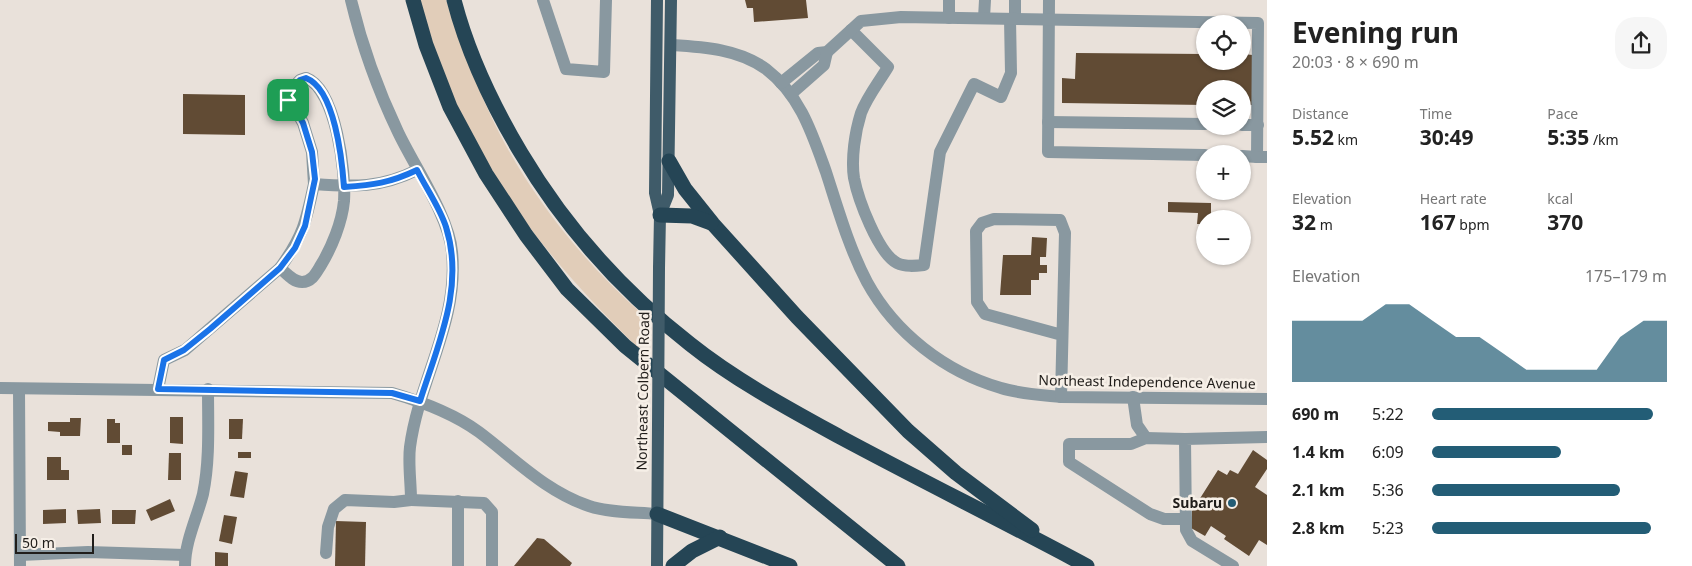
<!DOCTYPE html>
<meta charset="utf-8">
<style>
:root{--surface:#fff;--page:#f6f6f6;--text:#222;--muted:#767676;--accent:#235d76}
body{margin:0;font-family:"Noto Sans",sans-serif;background:var(--page);color:var(--text);height:100vh;display:flex;flex-direction:column;font-size:19px;white-space:nowrap}
*{box-sizing:border-box;margin:0}
p{font-size:16px;color:var(--muted)}
.icon{flex:none;width:28px;height:28px;fill:none;stroke:currentColor;stroke-width:2;stroke-linecap:round;stroke-linejoin:round}
.map{position:relative;flex:1;overflow:hidden}
.details{display:flex;flex-direction:column;background:var(--surface);width:425px}
.details>*{flex:none}
.fabs{position:absolute;left:1196px;top:15px;display:grid;gap:10px}
.fabs a{display:grid;place-items:center;width:55px;height:55px;border-radius:50%;background:var(--surface);box-shadow:0 1px 4px #0004;font-size:25px}
.scale{position:absolute;left:15px;bottom:12px;width:79px;box-sizing:border-box;padding-left:5px;border:2px solid #201d1a;border-top:0;font-size:14px;line-height:18px;white-space:nowrap;color:#201d1a;-webkit-text-stroke:4px #f6efe7;paint-order:stroke}
.pin{position:absolute;display:grid;place-items:center;width:42px;height:42px;color:#fff;margin:-21px;border-radius:10px;box-shadow:0 2px 8px #0006}
.round{display:grid;place-items:center;flex:none;width:52px;height:52px;border-radius:20px;background:var(--page)}
.head{display:flex;align-items:center;justify-content:space-between;height:85px;padding:0 25px}
h1{font-size:28px;font-weight:700;line-height:38px}
.figures{display:grid;grid-template-columns:repeat(3,1fr);gap:8px;height:85px;padding:5px 25px}
.figures div{display:grid;align-content:center}
.figures b{font-size:21px;font-weight:700}
.figures small{font-size:14px;font-weight:400}
.figures p{font-size:14px}
.chart{height:140px;padding:10px 25px}
.chart p{display:flex;justify-content:space-between}
.chart svg{width:100%;height:90px;margin-top:5px;fill:var(--accent);opacity:.7}
ul{padding:0 25px;list-style:none;font-size:16px}
li{display:grid;grid-template-columns:80px 60px 1fr;align-items:center;height:38px}
li i{height:12px;border-radius:6px;background:var(--accent)}
main{display:flex;flex:1;min-height:0}
.map>svg:first-child{display:block}
.green{fill:#e1cdb9}
.building{fill:#614b34}
.lines{fill:none;stroke-linecap:round;stroke-linejoin:round}
.minor{stroke:#8998a0;stroke-width:12}
.major{stroke:#3f5b69;stroke-width:12}
.highway{stroke:#254555;stroke-width:15}
.major-bridge{stroke:#3f5b69;stroke-width:12}
.route-casing{stroke:#fff;stroke-width:10}
.route{stroke:#1a73e8;stroke-width:6}
.poi-dot{fill:#235d76;stroke:#f6efe7;stroke-width:2}
.labels{text-anchor:middle;stroke-width:5;stroke-linejoin:round;paint-order:stroke}
.street-label{font-size:14px;fill:#201d1a;stroke:#f6efe7}
.poi-label{font-size:14px;font-weight:bold;fill:#201d1a;stroke:#f6efe7;text-anchor:end}
</style>
<main>
<div class="map">
<svg width="1267" height="566" viewBox="0 0 1267 566">
<rect width="100%" height="100%" fill="#e9e1da"/>
<path class="green" d="M419 0H446C459 38 473 77 490 114 524 188 580 259 641 313L639 349C560 271 485 185 445 80 435 54 428 26 419 0Z"/>
<g class="building">
<path d="M745 0H806L808 18 754 22 753 8H747Z"/>
<path d="M1076 53 1205 54V61H1242V54L1253 55 1252 105H1242V89H1205V105L1062 103V78L1075 79Z"/>
<path d="M183 94 245 95V135L183 134Z"/>
<path d="M1168 202 1211 203V219H1205V224H1197L1198 213 1168 212Z"/>
<path d="M1032 237 1047 238 1046 257H1040V265H1047V273H1039V280H1031V295H1000L1003 255H1031Z"/>
<path d="M170 417H183V444L170 443Z"/>
<path d="M70 418H81L80 436H60V432L48 431V422H70Z"/>
<path d="M107 419H115V423H120V443H107Z"/>
<path d="M229 419H243L242 439H229Z"/>
<rect x="122" y="445" width="10" height="10"/>
<path d="M1253 450 1267 460V469L1255 487 1267 495V545L1259 540 1249 556 1224 539 1226 536 1211 526 1205 536 1191 528 1192 511 1218 470 1227 475 1230 470 1238 474Z"/>
<rect x="238" y="452" width="13" height="6"/>
<path d="M169 453H181V480H168Z"/>
<path d="M47 457H61V470H69V480H47Z"/>
<path d="M235 471 248 473 244 498 230 496Z"/>
<path d="M170 499 175 511 151 521 146 510Z"/>
<path d="M66 509V523L43 524V510Z"/>
<path d="M100 509 101 523 78 524 77 510Z"/>
<path d="M112 510H136L135 524H112Z"/>
<path d="M224 515 237 517 232 544 219 541Z"/>
<path d="M336 521 366 522 365 566H335Z"/>
<path d="M537 538 544 539 572 563 570 566H514Z"/>
<path d="M215 552 228 553V566H215Z"/>
</g>
<g class="lines">
<g class="minor">
<path d="M543 0 566 69 604 72 606 0"/>
<path d="M1049 0 1048 152 1205 155"/>
<path d="M949 18V0"/>
<path d="M984 18 985 0"/>
<path d="M1015 19V0"/>
<path d="M851 30 888 67C879 82 867 97 861 113 855 132 851 159 854 178 858 199 878 253 897 263 905 267 915 266 924 265L940 152 974 84 1001 97 1011 73 1010 19"/>
<path d="M671 45C704 47 739 49 766 69 800 95 812 133 826 172 838 209 849 248 867 282 895 333 945 372 1001 388 1020 394 1041 395 1061 397L1267 399"/>
<path d="M781 83 818 53 827 52 861 21 901 17 1258 23 1257 157H1267"/>
<path d="M791 94 824 65 827 52"/>
<path d="M1048 122 1205 124"/>
<path d="M1242 125H1258"/>
<path d="M1242 156 1257 157"/>
<path d="M314 184C306 222 303 236 280 268 286 273 293 282 302 282 312 282 316 273 321 265 332 247 342 222 344 201 346 173 336 89 306 78L300 80 287 94 303 123 312 152 314 184C354 187 381 188 417 170"/>
<path d="M0 388 392 393C423 402 453 413 479 432 515 459 545 491 589 506 610 513 635 512 657 514"/>
<path d="M19 389 20 566"/>
<path d="M158 389 164 360 185 350 280 268"/>
<path d="M1061 397 1065 233 1060 220 994 219 982 223 976 231 977 302 985 314 1062 335"/>
<path d="M1133 397 1137 425 1146 438"/>
<path d="M1185 439 1146 438 1131 444H1069V462L1150 514 1164 519H1186"/>
<path d="M411 500 484 503 492 512V566"/>
<path d="M326 553 328 527 334 509 345 500 394 502 411 500C411 483 408 463 410 447 419 379 459 322 452 252 449 216 414 166 398 132 378 90 362 46 351 0"/>
<path d="M20 555 88 552 185 555"/>
<path d="M185 566C185 541 197 518 203 494 210 460 208 424 208 389"/>
<path d="M458 566V501"/>
<path d="M1233 566 1192 541 1186 530 1185 439 1267 437"/>
</g>
<g class="major">
<path d="M657 0 655 193 660 215 659 268"/>
<path d="M660 215 668 195 671 0"/>
<path d="M657 566 658 425"/>
</g>
<g class="highway">
<path d="M413 0 426 45 450 107 486 174 526 235 567 289 625 346 898 566"/>
<path d="M454 0C468 54 493 106 521 153 565 227 622 291 690 344 735 380 789 409 840 437 922 481 1005 522 1087 566"/>
<path d="M669 161 685 189 713 224 797 317 908 431 956 473 1032 530"/>
<path d="M660 215 692 216 711 223"/>
<path d="M657 514 790 566"/>
<path d="M673 566 692 551 720 537"/>
</g>
<path class="major-bridge" d="M658 425 659 268"/>
</g>
<g class="lines">
<g class="route-casing">
<path id="route" d="M306 78C335 89 342 160 344 187 373 185 390 183 417 170 426 188 440 208 446 227 465 287 438 344 420 401L392 393 158 389 164 360 184 350 210 329 280 268 295 248 305 226 315 179 312 152 303 123 287 94 300 80Z"/>
</g>
<use href="#route" class="route"/>
</g>
<circle class="poi-dot" cx="1232" cy="503" r="5"/>
<g class="labels">
<g class="street-label">
<text transform="translate(1147 382) rotate(1)" y="5">Northeast Independence Avenue</text>
<text transform="translate(643 391) rotate(-89)" y="5">Northeast Colbern Road</text>
</g>
<g class="poi-label">
<text x="1222" y="508">Subaru</text>
</g>
</g>
</svg>
<div class="fabs">
<a><svg class="icon" aria-label="locate" viewBox="0 0 24 24"><circle cx="12" cy="12" r="6"/><path d="M12 2v4M12 18v4M2 12h4M18 12h4"/></svg></a>
<a><svg class="icon" aria-label="layers" viewBox="0 0 24 24"><path d="M12 4l9 5-9 5-9-5zM3 14l9 5 9-5"/></svg></a>
<a>+</a>
<a>−</a>
</div>
<div class="scale">50 m</div>
<div class="pin" style="left:288px;top:100px;background:#1e9e55"><svg class="icon" aria-label="arrive" viewBox="0 0 24 24"><path d="M6 21V4h12l-3 4 3 4H6"/></svg></div>
</div>
<section class="details">
<div class="head"><div><h1>Evening run</h1><p>20:03 · 8 × 690 m</p></div><a class="round"><svg class="icon" aria-label="share" viewBox="0 0 24 24"><path d="M12 15V3M7 8l5-5 5 5M5 13v7h14v-7"/></svg></a></div>
<div class="figures">
<div><p>Distance</p><b>5.52<small> km</small></b></div>
<div><p>Time</p><b>30:49</b></div>
<div><p>Pace</p><b>5:35<small> /km</small></b></div>
</div>
<div class="figures">
<div><p>Elevation</p><b>32<small> m</small></b></div>
<div><p>Heart rate</p><b>167<small> bpm</small></b></div>
<div><p>kcal</p><b>370</b></div>
</div>
<div class="chart"><p><span>Elevation</span>175–179 m</p>
<svg viewBox="0 0 160 44" preserveAspectRatio="none"><path d="M0 44V14L10 14L20 14L30 14L40 6L50 6L60 14L70 22L80 22L90 30L100 38L110 38L120 38L130 38L140 22L150 14L160 14V44z"/></svg>
</div>
<ul>
<li><b>690 m</b>5:22<i style="width:94%"></i></li>
<li><b>1.4 km</b>6:09<i style="width:55%"></i></li>
<li><b>2.1 km</b>5:36<i style="width:80%"></i></li>
<li><b>2.8 km</b>5:23<i style="width:93%"></i></li>
</ul>
</section>
</main>
